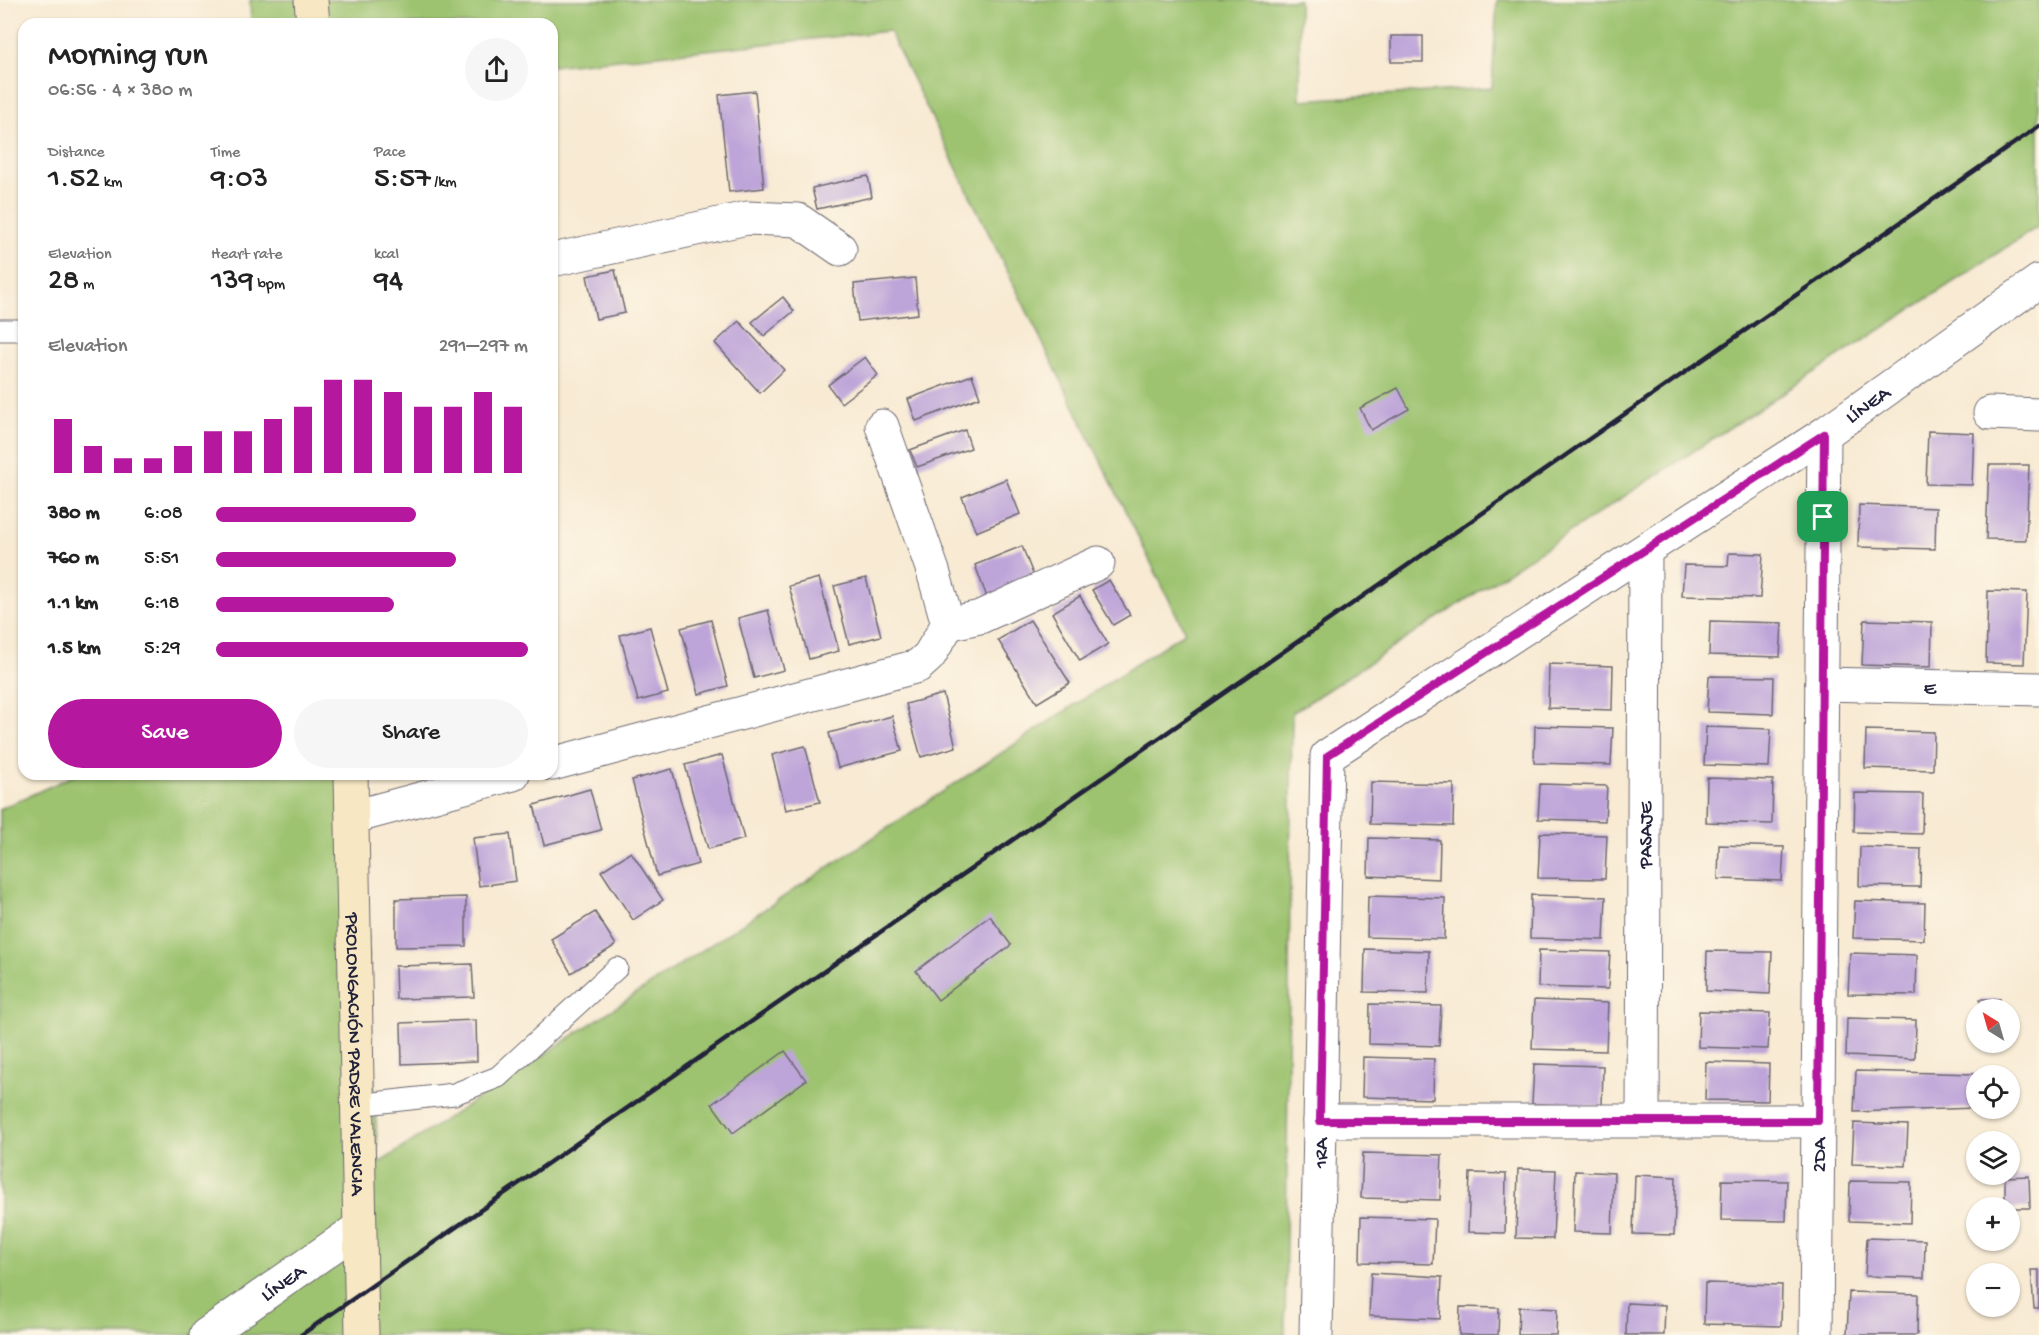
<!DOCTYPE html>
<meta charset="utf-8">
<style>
:root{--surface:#fff;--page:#f6f6f6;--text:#222;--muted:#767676;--accent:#b5179e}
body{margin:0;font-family:"Gochi Hand",sans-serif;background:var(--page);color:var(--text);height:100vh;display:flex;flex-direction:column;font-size:22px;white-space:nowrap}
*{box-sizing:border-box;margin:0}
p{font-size:20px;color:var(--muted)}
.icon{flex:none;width:33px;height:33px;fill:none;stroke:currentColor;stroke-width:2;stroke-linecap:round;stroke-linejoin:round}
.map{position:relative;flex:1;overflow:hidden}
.sheet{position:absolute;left:18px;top:18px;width:540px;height:762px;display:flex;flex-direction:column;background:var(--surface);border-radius:18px;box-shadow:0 2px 4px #0004}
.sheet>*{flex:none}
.needle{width:39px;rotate:323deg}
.tools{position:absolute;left:1966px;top:999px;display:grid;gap:12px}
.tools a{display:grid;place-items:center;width:54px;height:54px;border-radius:50%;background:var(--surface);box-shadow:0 2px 4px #0004;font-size:30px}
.pin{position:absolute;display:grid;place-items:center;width:51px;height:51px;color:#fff;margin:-26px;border-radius:12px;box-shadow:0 3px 9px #0006}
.round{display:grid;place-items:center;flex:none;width:63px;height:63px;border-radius:32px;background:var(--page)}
.headline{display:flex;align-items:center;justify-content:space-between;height:102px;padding:0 30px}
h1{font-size:33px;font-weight:600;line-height:45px}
.figures{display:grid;grid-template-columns:repeat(3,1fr);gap:9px;height:102px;padding:6px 30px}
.figures div{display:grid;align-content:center}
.figures b{font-size:30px;font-weight:600}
.figures small{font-size:16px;font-weight:400}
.figures p{font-size:16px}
.chart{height:168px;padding:12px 30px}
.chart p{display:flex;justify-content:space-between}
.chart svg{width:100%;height:108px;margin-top:6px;stroke:var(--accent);stroke-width:6}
.button{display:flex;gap:12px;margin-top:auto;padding:12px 30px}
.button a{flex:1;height:69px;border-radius:36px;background:var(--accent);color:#fff;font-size:24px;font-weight:600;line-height:69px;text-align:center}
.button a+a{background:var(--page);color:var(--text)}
ul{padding:0 30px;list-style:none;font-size:20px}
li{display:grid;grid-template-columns:96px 72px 1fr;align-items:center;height:45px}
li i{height:15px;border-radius:8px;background:var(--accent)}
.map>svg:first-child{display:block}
.green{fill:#9dc36f;stroke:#607255;stroke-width:1.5}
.building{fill:#bea5d9}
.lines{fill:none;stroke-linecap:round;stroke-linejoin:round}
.lane-casing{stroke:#6d6870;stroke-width:23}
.street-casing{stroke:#6d6870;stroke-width:35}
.secondary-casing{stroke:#6d6870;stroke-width:35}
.lane{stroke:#fff;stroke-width:21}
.street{stroke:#fff;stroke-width:33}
.secondary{stroke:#f7e8c3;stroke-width:33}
.rail{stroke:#22223b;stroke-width:4.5}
.route-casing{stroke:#fff;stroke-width:12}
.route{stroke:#b5179e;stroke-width:8}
.labels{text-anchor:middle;stroke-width:5;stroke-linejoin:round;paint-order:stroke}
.street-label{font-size:20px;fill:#22223b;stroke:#fcf5e5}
</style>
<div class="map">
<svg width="2039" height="1335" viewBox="0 0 2039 1335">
<rect width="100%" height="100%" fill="#fcf5e5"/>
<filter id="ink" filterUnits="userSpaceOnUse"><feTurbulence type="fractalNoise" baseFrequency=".0167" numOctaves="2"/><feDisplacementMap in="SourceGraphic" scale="12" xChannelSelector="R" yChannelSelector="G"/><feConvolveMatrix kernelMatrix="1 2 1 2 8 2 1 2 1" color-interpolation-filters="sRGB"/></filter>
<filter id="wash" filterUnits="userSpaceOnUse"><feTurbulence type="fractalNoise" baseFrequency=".008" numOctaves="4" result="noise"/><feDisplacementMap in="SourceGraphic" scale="24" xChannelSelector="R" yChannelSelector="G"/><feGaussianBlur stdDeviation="1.35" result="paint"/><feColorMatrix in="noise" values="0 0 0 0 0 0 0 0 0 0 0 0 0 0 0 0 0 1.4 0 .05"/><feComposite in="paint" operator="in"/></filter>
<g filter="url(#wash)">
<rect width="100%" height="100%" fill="#f8ead3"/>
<path class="green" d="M250 0H1299L1300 100 1492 88 1497 0H2039V226L1292 713 1285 1335H0V809L77 774H359L378 1164 1185 632 889 31 552 66V24H251Z"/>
<g id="blocks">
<g class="building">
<rect x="1391" y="36" width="32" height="26"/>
<path d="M755 91 764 188 729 192 719 95Z"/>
<path d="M868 176 872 197 817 209 812 188Z"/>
<path d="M615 270 625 313 596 319 587 276Z"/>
<path d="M915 278 918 314 858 321 854 284Z"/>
<path d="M783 297 794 311 764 336 752 322Z"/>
<path d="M739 321 784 370 760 393 715 343Z"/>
<path d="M865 357 878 375 841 403 828 385Z"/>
<path d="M972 375 980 397 916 421 908 399Z"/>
<path d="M1398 388 1409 409 1371 430 1360 408Z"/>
<path d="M965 430 971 448 917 467 910 450Z"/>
<path d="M1928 431 1974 433 1972 485 1926 484Z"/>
<path d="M1989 465H2029L2026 540 1986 539Z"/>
<path d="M1006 479 1020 514 976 532 962 497Z"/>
<path d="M1859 505 1936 508 1935 549 1858 547Z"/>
<path d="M1022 546 1036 582 988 600 975 565Z"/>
<path d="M1729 553 1763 554 1760 598 1682 596 1684 565 1728 566Z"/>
<path d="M819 578 839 651 809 659 789 586Z"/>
<path d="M866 578 881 636 849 644 834 586Z"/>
<path d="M1109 580 1130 615 1113 625 1092 590Z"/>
<path d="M1988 591 2027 592 2024 664 1986 663Z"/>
<path d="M1080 596 1108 644 1080 661 1052 613Z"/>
<path d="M768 610 784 670 754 678 738 618Z"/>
<path d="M711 620 728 686 699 694 681 628Z"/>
<path d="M1030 620 1070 683 1037 703 998 640Z"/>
<path d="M1864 620 1932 622 1931 667 1862 665Z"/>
<path d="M1710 621 1782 623 1780 657 1709 655Z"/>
<path d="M650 627 668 693 638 701 620 635Z"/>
<path d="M1549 664 1613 666 1612 710 1548 708Z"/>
<path d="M1709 676 1774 677 1773 714 1707 712Z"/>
<path d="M943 694 956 747 921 757 906 704Z"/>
<path d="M892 716 902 751 838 768 829 733Z"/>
<path d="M1535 726 1613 728 1611 765 1534 763Z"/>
<path d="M1706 727 1771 729 1769 767 1704 765Z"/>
<path d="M1866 730 1934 732 1933 770 1865 768Z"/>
<path d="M805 746 820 802 786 810 772 755Z"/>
<path d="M722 755 744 839 708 849 685 765Z"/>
<path d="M672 769 698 864 657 876 632 780Z"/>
<path d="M1707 778 1773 780 1772 824 1706 822Z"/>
<path d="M1371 782 1454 784 1453 826 1370 824Z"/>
<path d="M1540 784 1607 786 1605 821 1538 819Z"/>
<path d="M590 789 601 830 544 845 534 805Z"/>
<path d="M1855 793 1923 794 1922 834 1854 832Z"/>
<path d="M1540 833 1607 835 1605 879 1538 878Z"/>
<path d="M510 834 516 881 479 886 473 838Z"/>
<path d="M1369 838 1440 840 1439 879 1368 876Z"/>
<path d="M1719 845 1784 847 1782 881 1718 879Z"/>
<path d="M1860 847 1921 849 1920 887 1859 886Z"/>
<path d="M631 852 663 900 633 920 601 871Z"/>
<path d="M1531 895 1606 897 1604 940 1530 938Z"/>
<path d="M1368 896 1445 898 1444 939 1367 937Z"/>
<path d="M466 897V946L396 947V899Z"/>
<path d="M1855 901 1925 903 1924 940 1853 938Z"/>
<path d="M595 912 616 945 571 973 551 939Z"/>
<path d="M990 916 1011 945 938 1000 916 971Z"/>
<path d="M1365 949 1429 951 1428 993 1364 992Z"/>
<path d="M1539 950 1610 952 1608 989 1538 987Z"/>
<path d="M1707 951 1772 952 1770 994 1706 991Z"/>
<path d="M1850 953 1917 955 1916 995 1848 994Z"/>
<path d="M472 964 474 997 396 999 395 966Z"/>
<rect x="1980" y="999" width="20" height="11"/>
<path d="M1534 1000 1608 1003 1606 1051 1532 1049Z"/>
<path d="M1370 1004 1441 1006 1439 1046 1369 1044Z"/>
<path d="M1699 1011 1770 1013 1768 1049 1698 1047Z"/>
<path d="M1847 1018 1916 1020 1915 1059 1846 1056Z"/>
<path d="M476 1020 477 1061 402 1064 401 1023Z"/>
<path d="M785 1051 806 1080 733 1133 712 1104Z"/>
<path d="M1363 1057 1434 1059 1433 1099 1362 1097Z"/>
<path d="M1706 1062 1769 1064 1768 1101 1705 1100Z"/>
<path d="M1534 1064 1603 1066 1602 1106 1532 1104Z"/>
<path d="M1856 1071 1977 1074V1108L1854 1112Z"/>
<path d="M1854 1123 1908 1125 1906 1166 1852 1164Z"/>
<path d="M1363 1153 1442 1155 1440 1200 1361 1198Z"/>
<path d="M1518 1169 1556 1170 1553 1239 1516 1238Z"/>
<path d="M1575 1171 1614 1173 1612 1233 1573 1232Z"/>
<path d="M1470 1173 1506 1174 1505 1233 1468 1232Z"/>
<path d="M1635 1175 1676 1177 1674 1235 1633 1234Z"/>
<path d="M2029 1176 2030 1208H2005V1177Z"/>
<path d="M1722 1180 1787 1181 1786 1221 1721 1220Z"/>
<path d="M1850 1181 1911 1182 1910 1223 1849 1221Z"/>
<path d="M1361 1217 1435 1219 1433 1264 1360 1262Z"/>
<path d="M1867 1238 1925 1240 1924 1278 1865 1276Z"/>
<path d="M2031 1270H2039V1308H2034Z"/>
<path d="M1371 1273 1442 1277 1440 1319 1369 1316Z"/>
<path d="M1705 1283 1782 1285 1781 1326 1704 1324Z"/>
<path d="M1849 1292 1918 1294 1917 1335H1847Z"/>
<path d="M1627 1303 1665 1305 1664 1335H1626Z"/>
<path d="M1460 1307 1499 1308 1498 1335H1459Z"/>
<path d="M1519 1307 1557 1309 1556 1335H1518Z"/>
</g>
</g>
</g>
<g filter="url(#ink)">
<use href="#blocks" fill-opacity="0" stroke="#6d6870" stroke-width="1.5"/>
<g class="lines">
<g class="lane-casing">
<g id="lane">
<path d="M0 330H24"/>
<path d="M357 1105 454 1094 498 1077 617 968"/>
</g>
</g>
<g class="street-casing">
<g id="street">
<path d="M552 260 747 218 798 220 840 249"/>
<path d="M1990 413 2039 415"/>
<path d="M948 624 980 617 1098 563"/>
<path id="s1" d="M1822 684 2039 689"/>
<path d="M552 764 918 666 929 656 948 624 933 571 882 426"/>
<path d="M353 817 513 774"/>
<path id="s2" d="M1643 1120 1645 551"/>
<path d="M1320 1121H1818"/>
<path id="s3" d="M206 1335 359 1228"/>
<path id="s4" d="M1316 1335 1327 756 1824 434 2039 281"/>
<path id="s5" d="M1816 1335 1824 434"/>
</g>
</g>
<g class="secondary-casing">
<g id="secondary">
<path d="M311 0 313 24"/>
<path id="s6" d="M351 774 362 1335"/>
</g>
</g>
<use href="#lane" class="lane"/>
<use href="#street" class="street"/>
<use href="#secondary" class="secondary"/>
<path class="rail" d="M301 1335 2039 126"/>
</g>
</g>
<g class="lines" filter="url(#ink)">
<g class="route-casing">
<path id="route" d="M1824 434 1818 1121H1320L1327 756Z"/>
</g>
<use href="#route" class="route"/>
</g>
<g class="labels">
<g class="street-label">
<text dy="7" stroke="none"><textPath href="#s4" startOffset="1224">LÍNEA</textPath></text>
<text dy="7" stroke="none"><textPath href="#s1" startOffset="108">E</textPath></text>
<text dy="7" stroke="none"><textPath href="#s2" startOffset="285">PASAJE</textPath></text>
<text dy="7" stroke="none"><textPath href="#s6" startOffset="280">PROLONGACIÓN PADRE VALENCIA</textPath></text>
<text dy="7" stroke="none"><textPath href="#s4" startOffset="182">1RA</textPath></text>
<text dy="7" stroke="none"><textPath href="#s5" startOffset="180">2DA</textPath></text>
<text dy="7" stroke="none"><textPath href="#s3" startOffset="93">LÍNEA</textPath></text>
</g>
</g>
</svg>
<div class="tools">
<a><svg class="needle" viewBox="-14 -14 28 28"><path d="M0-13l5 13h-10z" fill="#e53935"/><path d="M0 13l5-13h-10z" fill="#767676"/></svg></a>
<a><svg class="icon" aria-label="locate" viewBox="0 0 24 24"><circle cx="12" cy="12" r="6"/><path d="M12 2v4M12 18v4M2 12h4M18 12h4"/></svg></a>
<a><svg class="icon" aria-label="layers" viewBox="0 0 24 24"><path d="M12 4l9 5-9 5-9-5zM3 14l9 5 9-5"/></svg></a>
<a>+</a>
<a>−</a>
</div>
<div class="pin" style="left:1823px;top:517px;background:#1e9e55"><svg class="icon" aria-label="arrive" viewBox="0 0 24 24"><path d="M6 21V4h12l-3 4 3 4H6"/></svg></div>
<section class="sheet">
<div class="headline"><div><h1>Morning run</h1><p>06:56 · 4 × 380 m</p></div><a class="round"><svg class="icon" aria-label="share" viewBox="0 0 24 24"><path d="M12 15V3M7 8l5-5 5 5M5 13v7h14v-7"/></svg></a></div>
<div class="figures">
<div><p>Distance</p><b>1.52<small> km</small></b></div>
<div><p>Time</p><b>9:03</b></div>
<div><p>Pace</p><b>5:57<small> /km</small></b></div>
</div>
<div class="figures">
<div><p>Elevation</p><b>28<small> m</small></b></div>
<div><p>Heart rate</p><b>139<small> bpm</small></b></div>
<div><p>kcal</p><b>94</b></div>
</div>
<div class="chart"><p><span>Elevation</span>291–297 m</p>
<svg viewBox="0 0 160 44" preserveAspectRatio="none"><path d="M5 44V22M15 44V33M25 44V38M35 44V38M45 44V33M55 44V27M65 44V27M75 44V22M85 44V17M95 44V6M105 44V6M115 44V11M125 44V17M135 44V17M145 44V11M155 44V17"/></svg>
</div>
<ul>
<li><b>380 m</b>6:08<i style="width:64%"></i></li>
<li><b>760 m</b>5:51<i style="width:77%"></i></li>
<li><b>1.1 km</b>6:18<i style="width:57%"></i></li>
<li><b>1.5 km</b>5:29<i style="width:100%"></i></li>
</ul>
<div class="button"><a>Save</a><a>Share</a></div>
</section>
</div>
